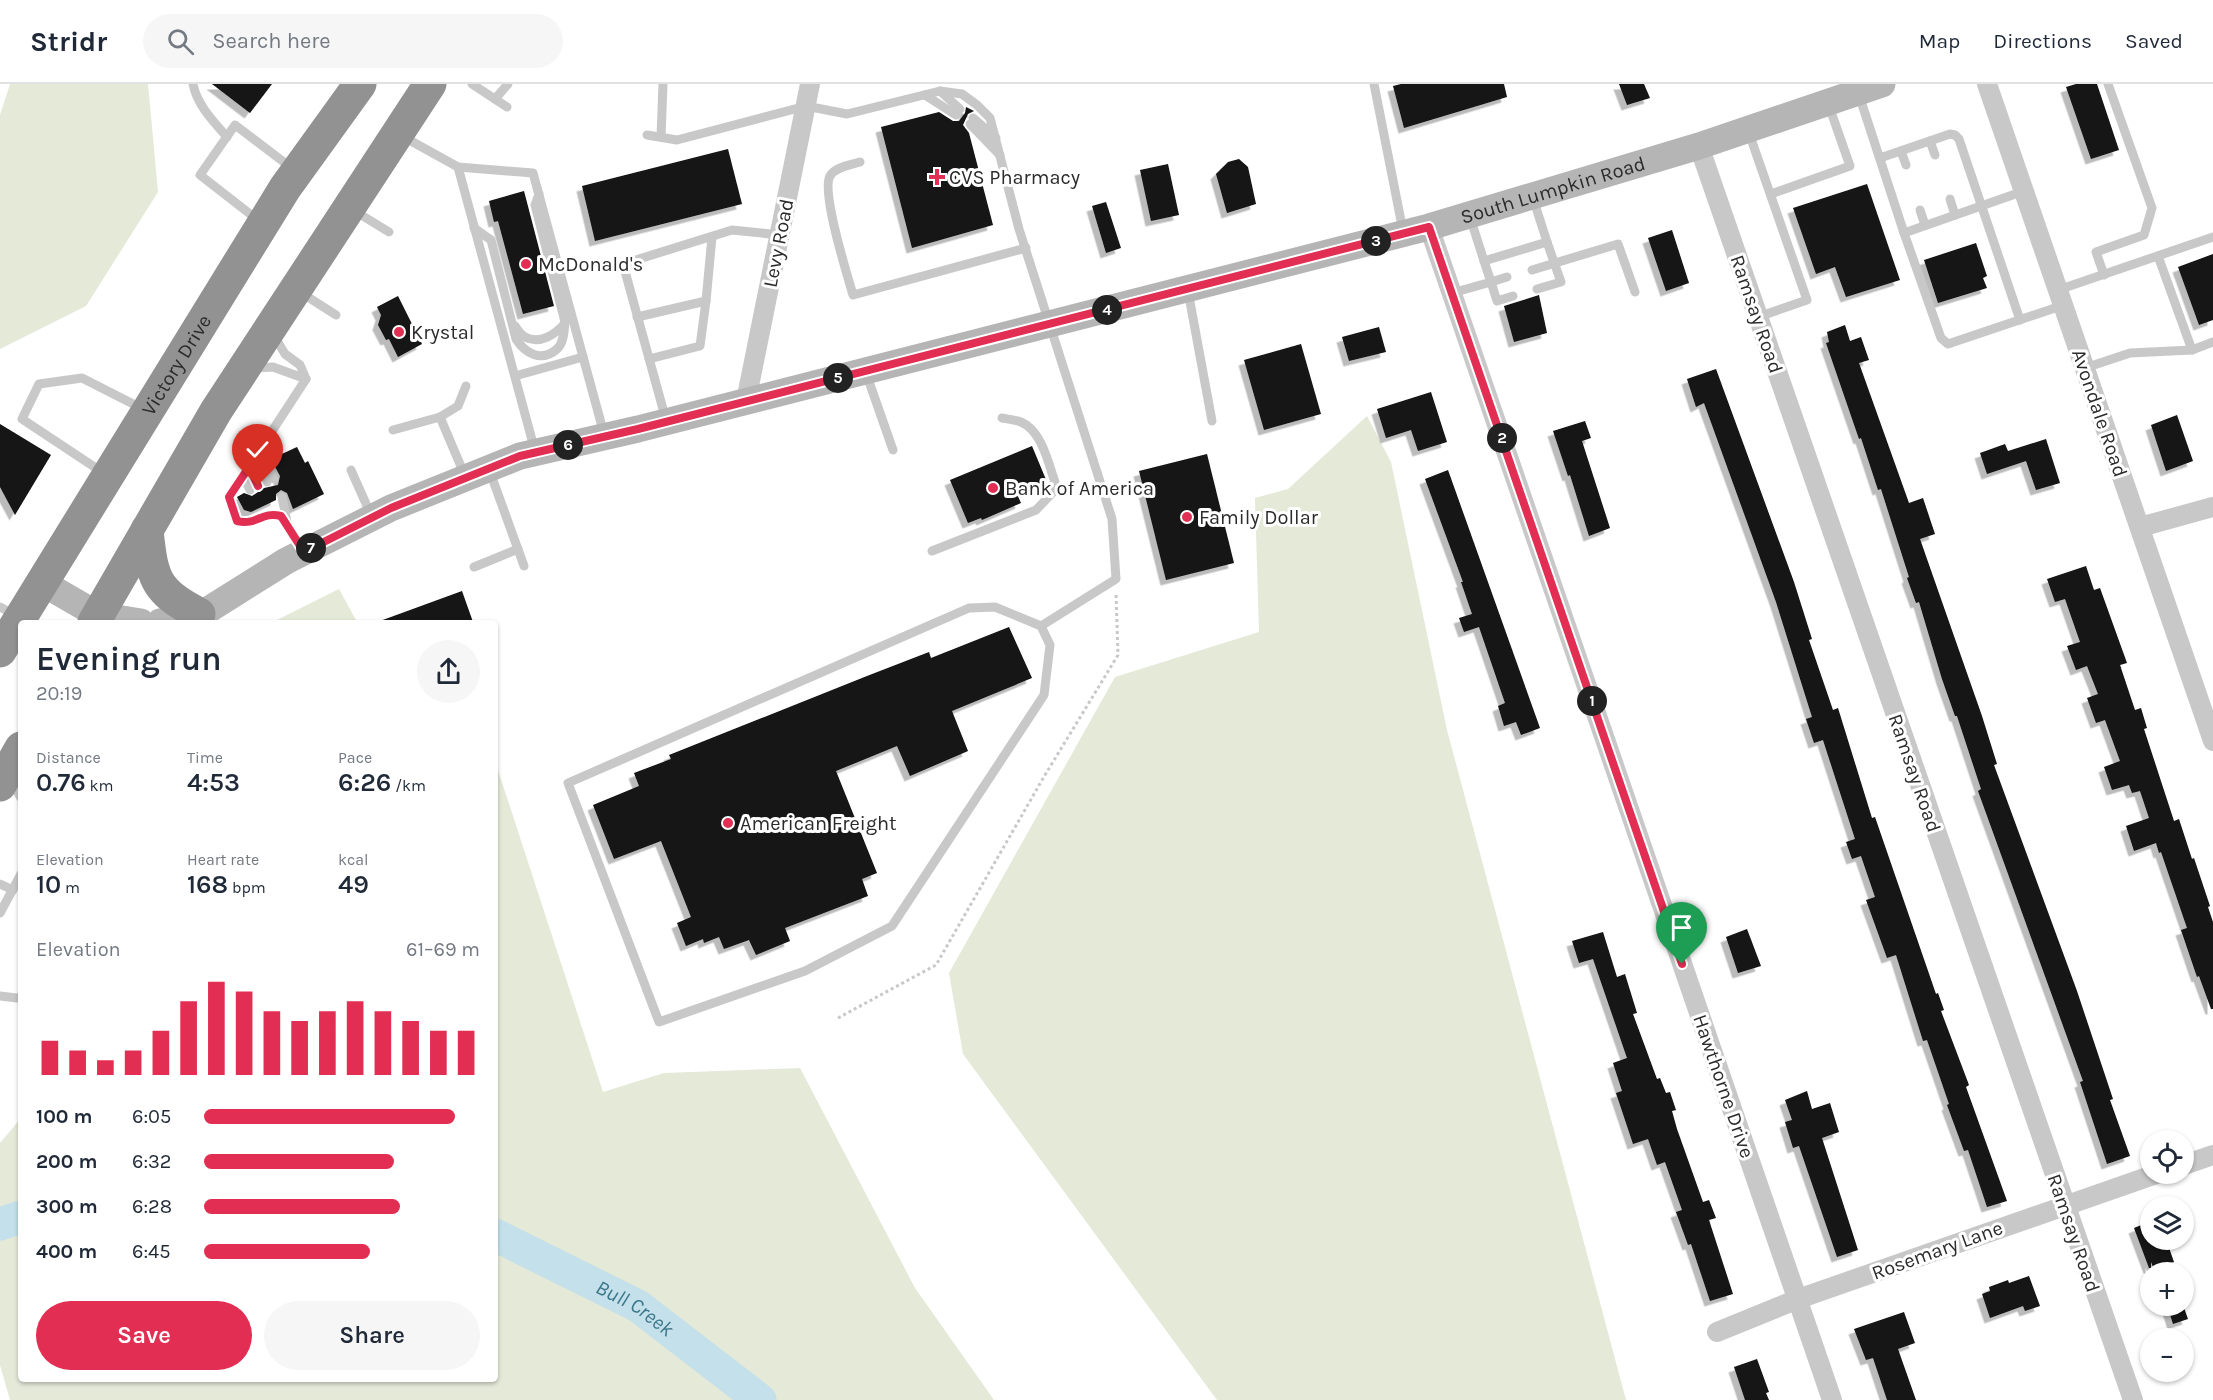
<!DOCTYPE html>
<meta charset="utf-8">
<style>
:root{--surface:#fff;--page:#f6f6f7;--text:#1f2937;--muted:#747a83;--line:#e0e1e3;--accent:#e22e52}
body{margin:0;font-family:Karla,sans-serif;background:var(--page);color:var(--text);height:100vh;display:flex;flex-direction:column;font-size:22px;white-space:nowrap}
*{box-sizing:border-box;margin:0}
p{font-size:20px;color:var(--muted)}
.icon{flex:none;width:33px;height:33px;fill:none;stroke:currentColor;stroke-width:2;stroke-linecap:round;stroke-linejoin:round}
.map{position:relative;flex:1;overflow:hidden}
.drawer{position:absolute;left:18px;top:536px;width:480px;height:762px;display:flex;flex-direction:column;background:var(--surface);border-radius:6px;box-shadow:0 2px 4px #0004}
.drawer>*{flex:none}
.controls{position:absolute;left:2140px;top:1046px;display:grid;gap:12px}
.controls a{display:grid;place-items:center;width:54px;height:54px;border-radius:50%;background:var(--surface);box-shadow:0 2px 4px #0004;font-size:30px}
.pin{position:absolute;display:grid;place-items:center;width:51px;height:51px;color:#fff;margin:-62px -26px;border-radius:50% 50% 50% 0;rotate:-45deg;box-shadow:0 0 6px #0007}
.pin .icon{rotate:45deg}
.km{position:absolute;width:30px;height:30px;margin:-15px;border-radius:50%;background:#222;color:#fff;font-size:16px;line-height:30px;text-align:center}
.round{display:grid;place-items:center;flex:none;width:63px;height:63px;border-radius:32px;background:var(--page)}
.head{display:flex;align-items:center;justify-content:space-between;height:102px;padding:0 18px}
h1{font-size:33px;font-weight:600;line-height:45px}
.metrics{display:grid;grid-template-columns:repeat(3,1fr);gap:9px;height:102px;padding:6px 18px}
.metrics div{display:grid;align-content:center}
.metrics b{font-size:26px;font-weight:600}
.metrics small{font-size:16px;font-weight:400}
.metrics p{font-size:16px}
.chart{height:168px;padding:12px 18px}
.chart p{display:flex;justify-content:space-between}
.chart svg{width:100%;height:108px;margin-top:6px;stroke:var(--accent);stroke-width:6}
.primary-button{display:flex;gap:12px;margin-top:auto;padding:12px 18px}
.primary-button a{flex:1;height:69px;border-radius:36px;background:var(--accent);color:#fff;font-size:24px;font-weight:600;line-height:69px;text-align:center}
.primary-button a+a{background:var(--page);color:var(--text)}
ul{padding:0 18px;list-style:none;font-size:20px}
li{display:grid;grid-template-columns:96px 72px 1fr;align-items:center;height:45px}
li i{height:15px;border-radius:8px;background:var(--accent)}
header{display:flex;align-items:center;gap:36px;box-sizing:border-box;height:84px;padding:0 30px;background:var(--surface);border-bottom:2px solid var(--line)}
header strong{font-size:28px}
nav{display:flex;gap:33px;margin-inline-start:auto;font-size:21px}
.search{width:420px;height:54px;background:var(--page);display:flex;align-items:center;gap:15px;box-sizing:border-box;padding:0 21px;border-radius:33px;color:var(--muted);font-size:22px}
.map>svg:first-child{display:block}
.green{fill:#e4e9d8}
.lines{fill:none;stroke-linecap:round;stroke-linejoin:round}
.river{stroke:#c4e0ea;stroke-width:33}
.building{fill:#121212;filter:url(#shadow)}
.path{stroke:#c8c8c8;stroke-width:3;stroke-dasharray:3 3;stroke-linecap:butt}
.lane{stroke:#c8c8c8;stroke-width:9}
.street{stroke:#c8c8c8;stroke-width:20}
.secondary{stroke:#b5b5b5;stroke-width:27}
.highway{stroke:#929292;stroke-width:33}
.route-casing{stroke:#fff;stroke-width:12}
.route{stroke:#e22e52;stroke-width:8}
.poi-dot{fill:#e22e52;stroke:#fff;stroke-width:2}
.labels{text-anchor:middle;stroke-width:6;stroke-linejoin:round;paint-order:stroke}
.poi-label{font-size:20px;fill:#2b2b2b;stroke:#fff;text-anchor:start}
.street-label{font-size:20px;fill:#2b2b2b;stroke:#fff}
.water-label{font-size:21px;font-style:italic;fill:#3b778b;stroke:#fff}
</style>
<header>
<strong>Stridr</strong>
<div class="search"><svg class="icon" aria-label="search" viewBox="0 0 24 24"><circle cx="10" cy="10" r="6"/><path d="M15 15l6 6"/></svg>Search here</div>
<nav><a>Map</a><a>Directions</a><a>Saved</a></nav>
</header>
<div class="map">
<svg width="2213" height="1316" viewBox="0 0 2213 1316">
<defs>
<filter id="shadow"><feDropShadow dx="-5.5" dy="5.5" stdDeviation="0" flood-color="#0004"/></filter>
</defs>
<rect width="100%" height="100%" fill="#fff"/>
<g class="green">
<path d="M10 0H148L158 108 86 222 0 265V31Z"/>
<path d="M1367 332 1391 378 1447 646 1626 1316H1217L963 970 949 889 1115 593 1259 548 1255 414 1288 405Z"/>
<path d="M339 505 357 538H273Z"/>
<path d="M495 677 603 1008 664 989 800 984 915 1204 994 1316H10L0 1281V1059L21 1034V1294H495Z"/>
</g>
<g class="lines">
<g class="river">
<path d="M0 1140 21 1133"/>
<path id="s1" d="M495 1151 638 1222 760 1316"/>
</g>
</g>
<g class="building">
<path d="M212 0H272L250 29Z"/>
<path d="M1401 0H1504L1507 13 1404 44 1393 2Z"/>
<path d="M1619 0H1644L1650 14 1627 21Z"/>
<path d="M2076 0H2097L2119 66 2091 75 2066 3Z"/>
<path d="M966 23 974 27 968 30 963 41 969 49 993 141 912 164 881 43 939 28 953 37H959L965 29Z"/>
<path d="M728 65 742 120 595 157 582 102Z"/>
<path d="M1239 75 1248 83 1256 120 1227 129 1216 90 1228 78Z"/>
<path d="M1168 80 1179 131 1151 137 1140 86Z"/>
<path d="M1867 100 1900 196 1846 213 1835 183 1816 190 1793 124Z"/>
<path d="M524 107 554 222 523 230 498 137 494 138 489 117Z"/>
<path d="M1106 118 1121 164 1106 169 1092 122Z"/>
<path d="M1672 146 1689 199 1666 207 1648 154Z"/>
<path d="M1976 159 1987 192 1983 194 1987 204 1938 219 1924 176Z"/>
<path d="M2213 170V236L2199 241 2178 183Z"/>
<path d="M1539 211 1547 249 1514 258 1504 222Z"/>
<path d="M398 212 422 260 398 273 389 255 386 256 378 241 381 231 377 223Z"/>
<path d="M1845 241 1850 257 1861 253 1869 276 1859 279 1909 419 1923 414 1935 450 1920 455 1982 632 1997 680 1994 681 2077 907 2113 1015 2110 1016 2130 1072 2107 1080 2080 998 2083 997 1978 707 1981 705 1957 632H1955L1942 595 1919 518 1916 519 1907 494 1909 493 1881 405 1878 406 1861 354 1859 355 1826 259 1829 258 1827 248Z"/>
<path d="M1379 243 1386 268 1349 277 1342 253Z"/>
<path d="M1301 260 1321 330 1264 346 1244 276Z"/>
<path d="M1716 285 1794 498 1812 555 1809 556 1833 626 1838 624 1872 734 1875 733 1936 910 1938 909 1944 926 1941 927 1969 1001 1966 1003 2007 1117 1987 1123 1968 1066 1964 1067 1947 1021 1949 1020 1927 956 1923 957 1896 871 1887 874 1866 816 1875 813 1861 772 1852 775 1846 758 1855 755 1823 656 1814 659 1806 635 1812 633 1776 518 1704 319 1696 323 1687 295Z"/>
<path d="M1431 308 1447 358 1418 367 1411 346 1386 354 1377 325Z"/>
<path d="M2177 331 2193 377 2166 387 2151 341Z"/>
<path d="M1585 337 1591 354 1582 357 1610 444 1589 452 1570 391 1568 392 1553 347Z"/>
<path d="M0 340 51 371 15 431 0 403Z"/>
<path d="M2046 355 2060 399 2036 406 2026 377 1987 390 1980 369 2005 360 2008 367Z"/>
<path d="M1032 362 1047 398 1017 410 1021 419 982 436 981 434 968 439 950 396Z"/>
<path d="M297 363 305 379 308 377 324 410 293 425 287 409 281 406 276 410V416L251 428 244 426 237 413 244 409 252 412 264 404 278 401 280 392 271 375Z"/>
<path d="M1207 370 1234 479 1166 496 1139 387Z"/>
<path d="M1448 386 1540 644 1521 651 1516 638 1504 642 1498 622 1505 619 1479 543 1464 548 1459 534 1472 530 1461 498H1463L1425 395Z"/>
<path d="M2086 482 2094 506 2100 504 2127 579 2120 581 2135 626 2141 624 2147 644 2144 645 2174 737 2179 735 2192 775 2194 774 2210 822 2208 823 2213 838V925H2211L2199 892 2197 893 2181 846 2187 844 2161 768 2159 769 2156 759 2134 767 2126 742 2149 734 2140 707 2132 709 2129 701 2112 706 2104 683 2120 677 2105 636 2096 639 2087 614 2098 610 2087 582 2076 586 2067 562 2080 558 2065 515 2055 518 2047 495Z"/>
<path d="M462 507 473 538H380V537Z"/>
<path d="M1009 543 1032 594 952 627 968 667 910 692 897 662 836 687 877 789 862 795 868 812 785 844 790 857 756 871 749 856 724 865 719 853 704 859 703 855 686 862 677 839 691 833 661 757 614 775 593 721 639 702 634 689 671 675 669 671 867 592 929 568 931 574Z"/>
<path d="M1747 845 1761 882 1738 889 1726 853Z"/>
<path d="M1603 848 1617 893 1625 890 1637 929 1633 930 1657 995 1660 994 1666 1009 1670 1008 1676 1026 1672 1027 1677 1045 1703 1118 1709 1116 1716 1134 1709 1136 1733 1210 1710 1217 1691 1160 1688 1161 1676 1128 1682 1126 1665 1078 1657 1081 1648 1055 1633 1060 1616 1009 1622 1007 1613 979 1627 974 1593 875 1579 879 1572 857Z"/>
<path d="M1807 1007 1812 1025 1830 1019 1839 1048 1822 1054 1858 1166 1837 1173 1799 1062 1793 1064 1785 1038 1792 1036 1785 1016Z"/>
<path d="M2151 1137V1155H2166L2174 1178 2169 1180 2172 1188H2155L2151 1178V1184H2149L2134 1144Z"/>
<path d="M2029 1192 2040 1222 2025 1227 2023 1222 1990 1234 1982 1210 1990 1207 1989 1203 2008 1196 2009 1199Z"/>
<path d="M2167 1221H2183L2188 1235 2173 1240Z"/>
<path d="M1904 1228 1915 1259 1898 1265 1916 1316H1887L1873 1274 1866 1276 1854 1245Z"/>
<path d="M1757 1275 1769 1308 1766 1309 1769 1316H1745L1734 1283Z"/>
</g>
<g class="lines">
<path class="path" d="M838 934 936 881 1045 691 1118 571 1116 509"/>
<g class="lane">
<path d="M193 0C197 21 213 37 227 53"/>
<path d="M472 0 507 23"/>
<path d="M1374 0 1403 147"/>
<path d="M940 7 960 25"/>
<path d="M925 11 956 31"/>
<path d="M1859 11 1904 149"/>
<path d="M495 15 508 0"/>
<path d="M973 34 996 54"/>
<path d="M970 40 1000 71"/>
<path d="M1749 49 1807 216 1758 233"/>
<path d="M647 51 677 56 806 22 847 30 940 7 962 10 977 21 990 34 1019 145 1112 435 1116 495 1041 542"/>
<path d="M402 52 458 83 533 89 604 350"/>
<path d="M661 53 663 0"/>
<path d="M1930 57 1935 71"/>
<path d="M1901 67 1906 81"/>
<path d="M1880 74 1950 50 1955 51 1959 55 2020 236"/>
<path d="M860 78C851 81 835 83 830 92 821 108 847 190 853 211L1026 164"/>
<path d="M458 83 535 367"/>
<path d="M2024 107 1904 149 1941 254 1948 260 2064 221"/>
<path d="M1771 110 1850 82 1829 22"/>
<path d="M1950 115 1955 131"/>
<path d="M353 126 389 148"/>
<path d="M1920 126 1925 141"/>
<path d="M1470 133 1484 177 1547 158 1533 114"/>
<path d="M259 137 200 91 235 41 293 85"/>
<path d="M474 144 491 156 516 255C525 269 541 279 557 265 564 259 564 247 565 238L535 121 539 110"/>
<path d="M2158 172 2192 266"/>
<path d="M1532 186 1618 160 1635 208"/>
<path d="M2104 191 2096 168 2144 151 2152 124 2108 0"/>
<path d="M1507 193 1491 198 1497 217 1513 212"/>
<path d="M1537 205 1561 198 1547 158"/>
<path d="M2058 206 2213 153"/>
<path d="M1188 207 1212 337"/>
<path d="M300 208 336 231"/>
<path d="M1452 209 1491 198 1484 177"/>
<path d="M637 233 706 217 712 153"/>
<path d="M515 242C517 245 521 251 525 253 540 261 556 250 565 239"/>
<path d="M273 250 285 270 300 281 306 295"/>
<path d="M649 275 700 262 706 217"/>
<path d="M254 284 273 283 306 295"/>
<path d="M2085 284 2130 269 2192 266 2213 258"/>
<path d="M866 289 893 366"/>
<path d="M515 292 583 273"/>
<path d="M440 333 465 392"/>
<path d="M666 336 623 180 732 146 780 151"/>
<path d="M393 346 440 333 458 322 466 302"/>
<path d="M259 367 274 395"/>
<path d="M254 375 267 398"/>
<path d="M249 383 258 402"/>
<path d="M351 386 371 431"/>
<path d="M102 388 22 335 39 300 82 294 143 325"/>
<path d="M490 388 524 482"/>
<path d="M243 392 250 406"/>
<path d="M282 413 287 438"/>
<path d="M303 465 281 432C261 426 257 442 237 437L229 413 306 295"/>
<path d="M932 467 1036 426 1057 404C1049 383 1043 347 1021 338 1015 336 1008 335 1002 334"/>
<path d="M474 483 518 465"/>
<path d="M0 523 15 531"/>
<path d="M995 523 1041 542 1050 561 1044 611 892 842 805 887 659 938 568 699 969 524Z"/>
<path d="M10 696 21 714"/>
<path d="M0 800 13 806"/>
<path d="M0 829 21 790"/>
<path d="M0 912 17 914 21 913"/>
</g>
<g class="street">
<path d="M1987 0 2213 657"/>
<path d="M1699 62 2133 1316"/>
<path d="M1429 143 1832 1316"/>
<path d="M746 317 810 0"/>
<path d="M2140 443 2213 423"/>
<path d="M2184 1081 2213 1071"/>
<path d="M1717 1248 1798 1215 2159 1089"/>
</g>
<g class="secondary">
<path d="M41 498 98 531 141 538"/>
<path d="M160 538 199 530"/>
<path id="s2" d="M189 538 286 477 391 424 520 372 638 345 1429 143 1699 62 1882 0"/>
</g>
<g class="highway">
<path d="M147 446C152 495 155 507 199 530"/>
<path d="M94 538 216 327 430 0"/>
<path id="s3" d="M0 567 285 104 360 0"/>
<path d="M0 701 21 664"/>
</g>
</g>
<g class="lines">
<g class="route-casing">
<path id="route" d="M258 402 249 383 229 413 237 437C257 442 261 427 281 432L304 468 391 424 520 372 638 345 1429 143 1682 880"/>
</g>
<use href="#route" class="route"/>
</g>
<g class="poi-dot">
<path d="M934 84h6v6h6v6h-6v6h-6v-6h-6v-6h6z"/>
<circle cx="526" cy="180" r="6"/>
<circle cx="399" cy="248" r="6"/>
<circle cx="993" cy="404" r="6"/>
<circle cx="1187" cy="433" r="6"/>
<circle cx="728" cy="739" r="6"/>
</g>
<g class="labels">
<g class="poi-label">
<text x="949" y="100">CVS Pharmacy</text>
<text x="538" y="187">McDonald's</text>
<text x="411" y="255">Krystal</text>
<text x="1005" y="411">Bank of America</text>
<text x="1199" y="440">Family Dollar</text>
<text x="740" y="746">American Freight</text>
</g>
<g class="street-label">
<text dy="7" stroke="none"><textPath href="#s2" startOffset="1438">South Lumpkin Road</textPath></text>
<text transform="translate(778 159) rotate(-79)" y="7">Levy Road</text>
<text transform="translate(1757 230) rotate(71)" y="7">Ramsay Road</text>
<text dy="7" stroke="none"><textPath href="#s3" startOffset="336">Victory Drive</textPath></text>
<text transform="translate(2100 329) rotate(71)" y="7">Avondale Road</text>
<text transform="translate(1915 689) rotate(71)" y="7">Ramsay Road</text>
<text transform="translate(1724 1002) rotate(71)" y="7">Hawthorne Drive</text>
<text transform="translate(2074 1149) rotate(71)" y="7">Ramsay Road</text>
<text transform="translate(1937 1166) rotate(-20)" y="7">Rosemary Lane</text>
</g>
<g class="water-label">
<text dy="7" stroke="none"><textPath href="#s1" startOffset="158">Bull Creek</textPath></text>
</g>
</g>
</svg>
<div class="controls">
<a><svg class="icon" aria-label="locate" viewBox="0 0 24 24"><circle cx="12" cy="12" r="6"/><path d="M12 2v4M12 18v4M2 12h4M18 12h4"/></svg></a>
<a><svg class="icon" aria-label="layers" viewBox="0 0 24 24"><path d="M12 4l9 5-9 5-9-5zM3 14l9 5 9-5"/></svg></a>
<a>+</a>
<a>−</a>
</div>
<div class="pin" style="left:1682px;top:880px;background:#1e9e55"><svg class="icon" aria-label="arrive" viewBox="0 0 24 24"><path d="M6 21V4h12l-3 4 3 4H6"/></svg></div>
<div class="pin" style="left:258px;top:402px;background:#d93025"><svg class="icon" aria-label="check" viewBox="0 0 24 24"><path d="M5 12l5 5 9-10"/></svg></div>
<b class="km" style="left:1592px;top:617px">1</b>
<b class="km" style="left:1502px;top:354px">2</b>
<b class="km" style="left:1376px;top:157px">3</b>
<b class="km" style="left:1107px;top:226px">4</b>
<b class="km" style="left:838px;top:294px">5</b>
<b class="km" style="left:568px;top:361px">6</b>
<b class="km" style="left:311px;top:464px">7</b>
<section class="drawer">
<div class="head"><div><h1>Evening run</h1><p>20:19</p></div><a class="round"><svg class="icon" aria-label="share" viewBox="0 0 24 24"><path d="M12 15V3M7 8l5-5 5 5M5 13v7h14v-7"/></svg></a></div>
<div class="metrics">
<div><p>Distance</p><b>0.76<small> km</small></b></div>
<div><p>Time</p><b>4:53</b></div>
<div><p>Pace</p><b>6:26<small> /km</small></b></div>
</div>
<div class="metrics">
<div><p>Elevation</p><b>10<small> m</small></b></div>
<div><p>Heart rate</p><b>168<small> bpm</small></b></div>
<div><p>kcal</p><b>49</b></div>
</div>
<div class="chart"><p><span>Elevation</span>61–69 m</p>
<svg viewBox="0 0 160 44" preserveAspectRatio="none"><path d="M5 44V30M15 44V34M25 44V38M35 44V34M45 44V26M55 44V14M65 44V6M75 44V10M85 44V18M95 44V22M105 44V18M115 44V14M125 44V18M135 44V22M145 44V26M155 44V26"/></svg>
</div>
<ul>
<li><b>100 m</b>6:05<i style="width:91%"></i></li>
<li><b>200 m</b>6:32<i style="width:69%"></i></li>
<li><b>300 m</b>6:28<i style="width:71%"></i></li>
<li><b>400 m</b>6:45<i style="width:60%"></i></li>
</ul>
<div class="primary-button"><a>Save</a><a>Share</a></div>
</section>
</div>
